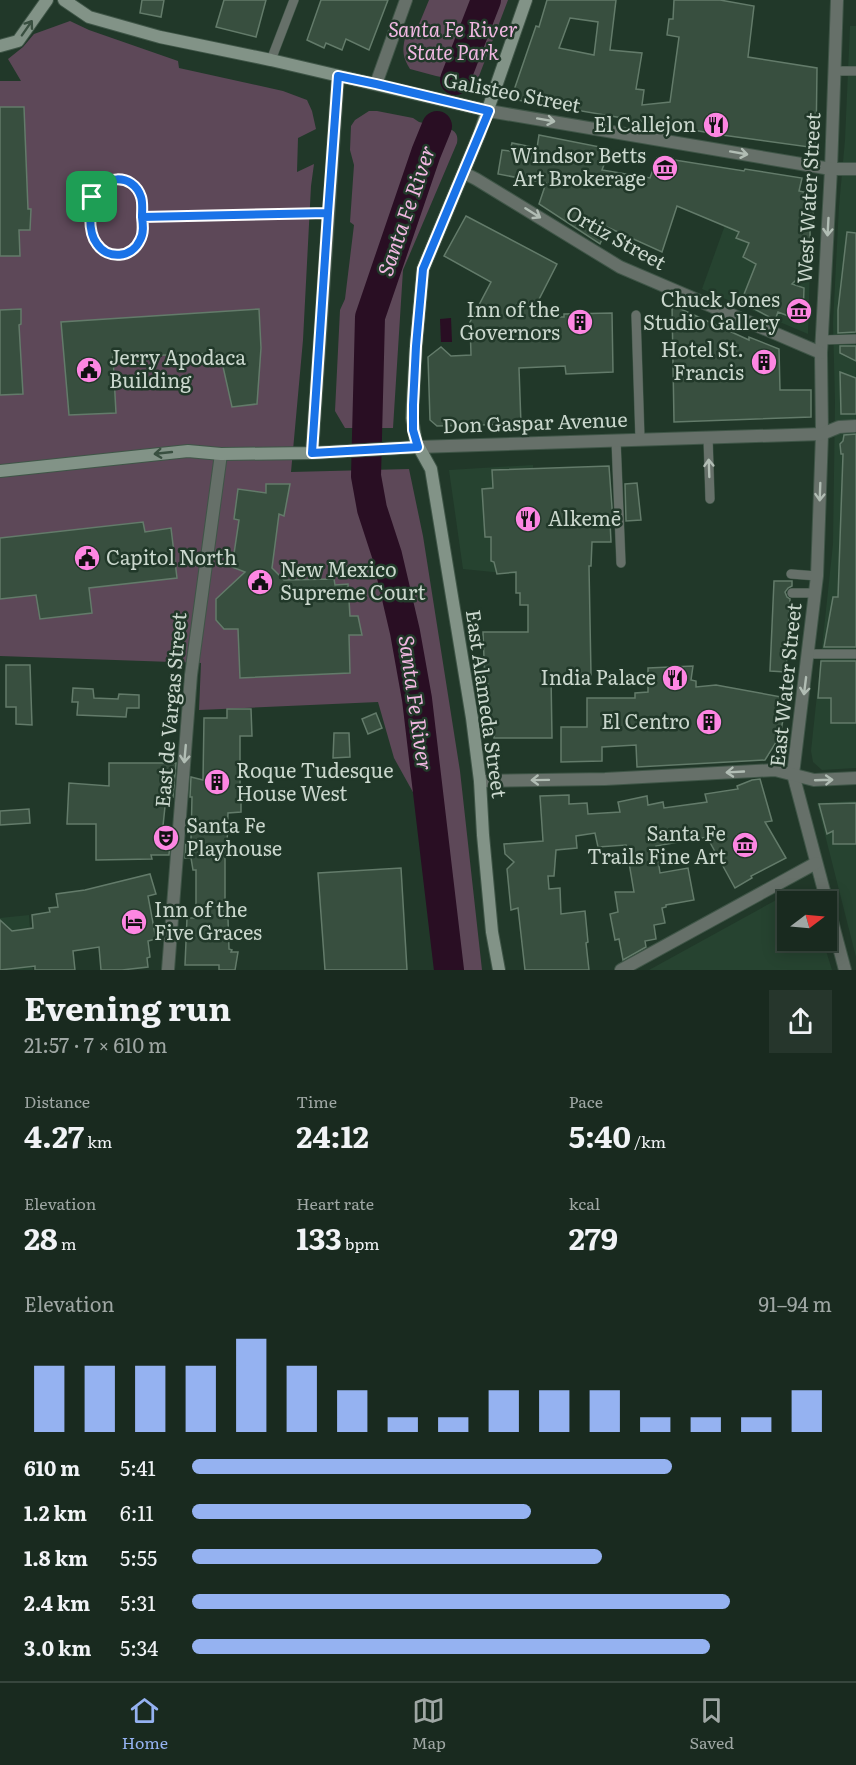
<!DOCTYPE html>
<meta charset="utf-8">
<style>
:root{--surface:#192a1f;--page:#26362c;--text:#f1f3f6;--muted:#9fa7a4;--line:#37463d;--accent:#95b2f1}
body{margin:0;font-family:Literata,serif;background:var(--page);color:var(--text);height:100vh;display:flex;flex-direction:column;font-size:22px;white-space:nowrap}
*{box-sizing:border-box;margin:0}
p{font-size:20px;color:var(--muted)}
.icon{flex:none;width:33px;height:33px;fill:none;stroke:currentColor;stroke-width:2;stroke-linecap:round;stroke-linejoin:round}
.map{position:relative;height:970px;overflow:hidden}
.details{display:flex;flex-direction:column;background:var(--surface);flex:1}
.details>*{flex:none}
.needle{width:39px;rotate:74deg}
.controls{position:absolute;left:777px;top:891px;display:grid;gap:12px}
.controls a{display:grid;place-items:center;width:60px;height:60px;border-radius:0px;background:var(--surface);box-shadow:0 3px 15px #0003,0 0 0 2px var(--line);font-size:30px}
.pin{position:absolute;display:grid;place-items:center;width:51px;height:51px;color:#fff;margin:-26px;border-radius:12px;box-shadow:0 3px 9px #0006}
.round{display:grid;place-items:center;flex:none;width:63px;height:63px;border-radius:0px;background:var(--page)}
.summary{display:flex;align-items:center;justify-content:space-between;height:102px;padding:0 24px}
h1{font-size:33px;font-weight:700;line-height:45px}
.metrics{display:grid;grid-template-columns:repeat(3,1fr);gap:9px;height:102px;padding:6px 24px}
.metrics div{display:grid;align-content:center}
.metrics b{font-size:30px;font-weight:700}
.metrics small{font-size:16px;font-weight:400}
.metrics p{font-size:16px}
.chart{height:168px;padding:12px 24px}
.chart p{display:flex;justify-content:space-between}
.chart svg{width:100%;height:108px;margin-top:6px;stroke:var(--accent);stroke-width:6}
ul{padding:0 24px;list-style:none;font-size:20px}
li{display:grid;grid-template-columns:96px 72px 1fr;align-items:center;height:45px}
li i{height:15px;border-radius:8px;background:var(--accent)}
.menu{display:flex;justify-content:space-around;align-items:center;height:84px;border-top:2px solid var(--line);background:var(--surface);font-size:16px;color:var(--muted)}
.menu a{display:grid;justify-items:center;gap:3px}
.menu .current{color:var(--accent)}
.map>svg:first-child{display:block}
.built{fill:#264330}
.green{fill:#5d4858}
.water{fill:#290e23}
.lines{fill:none;stroke-linecap:round;stroke-linejoin:round}
.river{stroke:#290e23;stroke-width:30}
.building{fill:#384f3f;stroke:#637b6a;stroke-width:1.5;fill-rule:evenodd}
.lane-casing{stroke:#3f5547;stroke-width:10}
.street-casing{stroke:#3f5547;stroke-width:14}
.secondary-casing{stroke:#3f5547;stroke-width:14}
.lane{stroke:#667069;stroke-width:9}
.street{stroke:#667069;stroke-width:12}
.secondary{stroke:#829387;stroke-width:12}
.oneway{stroke:#394f40}
.oneway2{stroke:#b1bdb4}
.route-casing{stroke:#fff;stroke-width:12}
.route{stroke:#1a73e8;stroke-width:8}
.labels{text-anchor:middle;stroke-width:5;stroke-linejoin:round;paint-order:stroke}
.park-label{font-size:20px;font-style:italic;fill:#f1b8e2;stroke:#213829}
.street-label{font-size:20px;fill:#cad7cd;stroke:#213829}
.poi-label{font-size:20px;fill:#cad7cd;stroke:#213829;text-anchor:end}
.water-label{font-size:21px;font-style:italic;fill:#f1b7e1;stroke:#213829}
</style>
<div class="map">
<svg width="856" height="970" viewBox="0 0 856 970">
<rect width="100%" height="100%" fill="#213829"/>
<g class="built">
<path d="M850 26H856V768L822 770 813 762 811 751 833 544 835 402 833 323 839 206 845 140Z"/>
<path d="M729 214 811 227 808 334 702 289Z"/>
<path d="M533 465 534 576 463 569 449 470Z"/>
<path d="M856 801V957L817 803Z"/>
<path d="M796 889 804 890 809 896 812 901 788 902V940L823 941 832 970H649Z"/>
<path d="M29 915 33 970H0V918Z"/>
</g>
<g class="green">
<path d="M429 0H508L476 84 436 76 410 69C403 58 402 51 405 38L417 29Z"/>
<path d="M70 21 89 30 178 61 179 68 283 91 307 100 312 111 316 129 298 138 297 172 314 164 311 186 303 340 291 472 409 469 423 536 460 771 482 970H439L424 812 394 758 378 702 199 710 201 663 0 656V81H21L8 59 23 47 34 34Z"/>
<path d="M369 111H377L413 118 419 122 452 130C457 133 458 137 457 143L403 270 393 428H345L335 411 340 310 345 299 354 225 350 222 354 165 350 150 351 126 355 120Z"/>
</g>
<path class="water" d="M451 318 452 342H441L440 319Z"/>
<g class="lines">
<g class="river">
<path d="M455 80 486 0"/>
<path d="M437 126 426 153 370 317 366 476 372 509 387 555 405 632 417 699 449 970"/>
</g>
</g>
<g class="building">
<path d="M142 0H164L161 17 140 13Z"/>
<path d="M224 0H266L256 37 216 27Z"/>
<path d="M321 0H388L369 50 346 39 342 50 326 43 324 48 307 40Z"/>
<path d="M547 0H616L610 50 642 53 636 89 644 90 642 105 670 102 679 37 667 35 669 19H673L674 0H720L754 6 748 57 817 68 816 148 722 135 511 99 536 26 539 27ZM570 18 598 22 594 55 559 48Z"/>
<path d="M0 107H24L28 209H31L30 230H19L20 256H0Z"/>
<path d="M539 135 610 149 602 170 650 178 656 161 662 158 744 171 745 169 802 178 799 191 813 194V226L810 225V267L792 284 804 288 803 317 796 319 778 312 775 320 741 302 756 264 743 257 749 243 736 238 739 232 677 206 662 252 607 227 600 244 539 204 546 183 498 174 502 150 510 151 512 143 537 148Z"/>
<path d="M466 216 557 264 530 317H564V314L612 313 613 372 566 374 565 366 519 368 521 424 437 426 430 420 428 357 441 347 451 356 471 355 470 322 491 282 444 256Z"/>
<path d="M847 232 856 233V332L838 333V310Z"/>
<path d="M672 305 749 340V337L779 349 780 390H811V417L674 422Z"/>
<path d="M21 309V324L19 325 23 394 0 395V310Z"/>
<path d="M259 309 261 348 257 404 232 407 220 353 113 357 116 413 69 415 61 322Z"/>
<path d="M840 346H856V361L840 353Z"/>
<path d="M840 372 856 378V414H841Z"/>
<path d="M856 434V647H824L833 597H838L843 454H841L840 444 843 441 844 435Z"/>
<path d="M609 466 613 521H610L611 542H592L591 566H589L591 675 551 676 552 738H494V728H489L488 684H485L483 632H528V605H520V593H516V572L497 574 494 562 491 561V537H485L482 489 493 488 492 470Z"/>
<path d="M637 483 641 520 626 521 625 484Z"/>
<path d="M266 484H290L284 516 279 514 272 568 284 580 334 579 335 585 348 584 350 616H358L362 635H349L350 673 240 678 238 629H224L216 620V599L245 572 232 567 239 520 234 519 238 489 266 493Z"/>
<path d="M143 522 145 532 171 528 177 578 89 588 92 613 40 619 36 595 0 599V538Z"/>
<path d="M774 581H792V586L788 588 785 592 787 597 790 599 786 672 770 671Z"/>
<path d="M821 661H856V723H831V698H818Z"/>
<path d="M6 665H30L32 725 16 724V707H6Z"/>
<path d="M693 666 691 680 696 681V687L716 685 787 698 780 736 765 760 637 767 636 745 602 747V761L561 762V727H587V698H635V693L648 692V668Z"/>
<path d="M73 688 93 689 94 698 118 699 119 694 139 695V708H127L126 717 77 715 78 702H72Z"/>
<path d="M227 709H251L252 736H240V785H246V801H241V812L228 813 227 846H225V919H228L229 949 232 950 231 952H238L235 970H219V965H185L187 918H196V870H193L191 858H185L186 840H191L192 797H190L191 777 203 780 204 718H227Z"/>
<path d="M376 713 382 728 368 734 362 719Z"/>
<path d="M334 733H349L350 757 333 758Z"/>
<path d="M109 763H176L173 797H166L163 826 166 827V840H170L169 855H151L152 859 96 860V824H67L69 783 109 786Z"/>
<path d="M760 779 772 821 765 822 786 858 751 876 752 878 735 888 707 837 656 846 660 873 688 868 694 900 666 905V907L662 908 665 923 654 925 656 939 645 941 646 947 623 960 619 939 615 940 610 914 618 912 615 892H634L626 845 598 847 595 833 576 836 577 848 556 850 554 876H548L549 889 560 888 561 914 585 911 588 942 586 943 589 970H525L518 908 511 910 507 869 514 862 505 854 504 844 543 841 540 796 569 795V804L587 803 588 814 620 812 618 802 647 796 648 805 663 802 664 808 707 802 705 794 738 789 737 786 752 780Z"/>
<path d="M856 803V844H833V831L827 834 819 804Z"/>
<path d="M29 809 30 823 0 825V811Z"/>
<path d="M401 868 407 970H325L318 873Z"/>
<path d="M150 874 156 894 148 896 156 939 148 941 150 957 147 958 148 967 122 970H101L99 947 73 951 75 970H35V966L0 970V920L12 931 33 928 32 915 50 912 49 908 58 907 56 894 85 890Z"/>
</g>
<g class="lines">
<g class="lane-casing">
<g id="lane">
<path d="M271 60 294 0"/>
<path d="M835 71H856"/>
<path d="M118 179C141 182 142 197 142 217 142 223 144 229 142 235 140 243 135 250 128 253 114 259 98 252 93 238 91 231 91 222 91 215 91 196 96 180 118 179Z"/>
<path d="M142 217 328 213"/>
<path d="M636 315 640 439"/>
<path d="M822 340 856 339"/>
<path d="M708 437 710 499"/>
<path d="M616 440 621 563"/>
<path d="M791 574 817 576"/>
<path d="M792 593H816"/>
<path d="M809 654H856"/>
</g>
</g>
<g class="street-casing">
<g id="street">
<path d="M837 0 831 169 821 353 822 434 817 576 793 774 845 970"/>
<path d="M376 84 406 0"/>
<path d="M489 111 831 169H856"/>
<path d="M464 173 476 179 620 267 821 353"/>
<path d="M418 447 822 434 839 427 856 426"/>
<path d="M312 453 338 76"/>
<path d="M480 781 605 779 775 770 814 780 856 778"/>
<path d="M168 970 191 675 221 454"/>
<path d="M621 970 816 863"/>
</g>
</g>
<g class="secondary-casing">
<g id="secondary">
<path d="M64 0 89 17 160 37 271 60 489 111"/>
<path d="M0 46 18 41 47 0"/>
<path d="M0 471 188 451 221 454 312 453 418 447"/>
<path d="M499 970 492 932 483 835 480 781 472 718 431 469 416 442 412 418 416 346 423 269 479 135 526 0"/>
</g>
</g>
<use href="#lane" class="lane"/>
<use href="#street" class="street"/>
<use href="#secondary" class="secondary"/>
</g>
<defs><path id="oneway-shaft" d="M-6 0H5M1.5-3L5.5 0L1.5 3" fill="none" stroke-width="1.6" stroke-linecap="round" stroke-linejoin="round" transform="scale(1.5)"/></defs>
<g class="oneway">
<use href="#oneway-shaft" transform="translate(27 28) rotate(-55)"/>
<use href="#oneway-shaft" transform="translate(163 453) rotate(174)"/>
</g>
<g class="oneway2">
<use href="#oneway-shaft" transform="translate(546 120) rotate(10)"/>
<use href="#oneway-shaft" transform="translate(739 153) rotate(10)"/>
<use href="#oneway-shaft" transform="translate(533 213) rotate(32)"/>
<use href="#oneway-shaft" transform="translate(828 227) rotate(93)"/>
<use href="#oneway-shaft" transform="translate(709 468) rotate(-92)"/>
<use href="#oneway-shaft" transform="translate(820 492) rotate(92)"/>
<use href="#oneway-shaft" transform="translate(805 686) rotate(97)"/>
<use href="#oneway-shaft" transform="translate(185 754) rotate(95)"/>
<use href="#oneway-shaft" transform="translate(735 772) rotate(177)"/>
<use href="#oneway-shaft" transform="translate(540 780) rotate(179)"/>
<use href="#oneway-shaft" transform="translate(824 780) rotate(-2)"/>
</g>
<g class="lines">
<g class="route-casing">
<path id="route" d="M92 197C90 210 88 233 97 244 108 260 132 258 140 240 144 233 143 225 142 217L328 213 312 453 418 447 413 430V405L416 346 423 269 489 111 376 84 338 76 328 213 142 217C142 210 143 203 141 197 133 172 101 175 92 197"/>
</g>
<use href="#route" class="route"/>
</g>
<defs>
<g id="restaurant-disc" transform="scale(1.35)"><circle r="9.5" fill="#fd86e2" stroke="#213829"/><path d="M-5-6h1v4h1v-4h1v4h1v-4h1v5L-1.5 .5V6h-2V.5L-5-1ZM5-6V6H3V1.5H1.5Q1.5-4 5-6Z" fill="#111"/></g>
<g id="museum-disc" transform="scale(1.35)"><circle r="9.5" fill="#fd86e2" stroke="#213829"/><path d="M0-6L6-3V-2H-6V-3ZM-5-1h2V3h-2ZM-1-1h2V3h-2ZM3-1h2V3H3ZM-6 4H6V6H-6Z" fill="#111"/></g>
<g id="building-disc" transform="scale(1.35)"><circle r="9.5" fill="#fd86e2" stroke="#213829"/><path d="M-4-6H4V6H1V3H-1V6H-4ZM-2.5-4.3h1.7v1.8h-1.7ZM.8-4.3h1.7v1.8H.8ZM-2.5-1h1.7V.8h-1.7ZM.8-1h1.7V.8H.8Z" fill="#111"/></g>
<g id="civic-disc" transform="scale(1.35)"><circle r="9.5" fill="#fd86e2" stroke="#213829"/><path d="M-.6-6.5H3V-4.5H.6V-3L4-1V1h2V6H-6V1h2V-1L-.6-3ZM-1.2 2.5V6h2.4V2.5Z" fill="#111"/></g>
<g id="theatre-disc" transform="scale(1.35)"><circle r="9.5" fill="#fd86e2" stroke="#213829"/><path d="M-5-5.5Q0-4 5-5.5V0Q5 5 0 6Q-5 5-5 0ZM-3.3-2.5H-1v1.5H-3.3ZM1-2.5H3.3v1.5H1ZM-2.8 1Q0 5.5 2.8 1Z" fill="#111"/></g>
<g id="hotel-disc" transform="scale(1.35)"><circle r="9.5" fill="#fd86e2" stroke="#213829"/><path d="M-6-4.5h1.5V1H6V5H4.5V3h-9V5H-6ZM-4 0a1.8 1.8 0 1 1 3.6 0ZM.5 0V-2.5h3Q6-2.5 6 0Z" fill="#111"/></g>
</defs>
<g fill-rule="evenodd">
<use href="#restaurant-disc" x="716" y="125"/>
<use href="#museum-disc" x="665" y="168"/>
<use href="#museum-disc" x="799" y="311"/>
<use href="#building-disc" x="580" y="322"/>
<use href="#building-disc" x="764" y="362"/>
<use href="#civic-disc" x="89" y="370"/>
<use href="#restaurant-disc" x="528" y="519"/>
<use href="#civic-disc" x="87" y="558"/>
<use href="#civic-disc" x="260" y="582"/>
<use href="#restaurant-disc" x="675" y="678"/>
<use href="#building-disc" x="709" y="722"/>
<use href="#building-disc" x="217" y="782"/>
<use href="#theatre-disc" x="166" y="838"/>
<use href="#museum-disc" x="745" y="845"/>
<use href="#hotel-disc" x="134" y="922"/>
</g>
<g class="labels">
<g class="park-label">
<text x="453" y="37">Santa Fe River<tspan x="453" dy="23">State Park</tspan></text>
</g>
<g class="street-label">
<text transform="translate(512 93) rotate(11)" y="7">Galisteo Street</text>
<text transform="translate(809 198) rotate(-87)" y="7">West Water Street</text>
<text transform="translate(616 238) rotate(29)" y="7">Ortiz Street</text>
<text transform="translate(535 423) rotate(-2)" y="7">Don Gaspar Avenue</text>
<text transform="translate(786 685) rotate(-84)" y="7">East Water Street</text>
<text transform="translate(486 704) rotate(82)" y="7">East Alameda Street</text>
<text transform="translate(171 710) rotate(-85)" y="7">East de Vargas Street</text>
</g>
<g class="poi-label">
<text x="696" y="132">El Callejon</text>
<text x="646" y="163">Windsor Betts<tspan x="646" dy="23">Art Brokerage</tspan></text>
<text x="780" y="307">Chuck Jones<tspan x="780" dy="23">Studio Gallery</tspan></text>
<text x="560" y="317">Inn of the<tspan x="560" dy="23">Governors</tspan></text>
<text x="744" y="357">Hotel St.<tspan x="744" dy="23">Francis</tspan></text>
<text x="109" y="365" text-anchor="start">Jerry Apodaca<tspan x="109" dy="23">Building</tspan></text>
<text x="548" y="526" text-anchor="start">Alkemē</text>
<text x="106" y="565" text-anchor="start">Capitol North</text>
<text x="280" y="577" text-anchor="start">New Mexico<tspan x="280" dy="23">Supreme Court</tspan></text>
<text x="656" y="685">India Palace</text>
<text x="690" y="729">El Centro</text>
<text x="236" y="778" text-anchor="start">Roque Tudesque<tspan x="236" dy="23">House West</tspan></text>
<text x="186" y="833" text-anchor="start">Santa Fe<tspan x="186" dy="23">Playhouse</tspan></text>
<text x="726" y="841">Santa Fe<tspan x="726" dy="23">Trails Fine Art</tspan></text>
<text x="154" y="917" text-anchor="start">Inn of the<tspan x="154" dy="23">Five Graces</tspan></text>
</g>
<g class="water-label">
<text transform="translate(407 211) rotate(-71)" y="7">Santa Fe River</text>
<text transform="translate(415 703) rotate(82)" y="7">Santa Fe River</text>
</g>
</g>
</svg>
<div class="controls">
<a><svg class="needle" viewBox="-14 -14 28 28"><path d="M0-13l5 13h-10z" fill="#e53935"/><path d="M0 13l5-13h-10z" fill="#9fa7a4"/></svg></a>
</div>
<div class="pin" style="left:92px;top:197px;background:#1e9e55"><svg class="icon" aria-label="arrive" viewBox="0 0 24 24"><path d="M6 21V4h12l-3 4 3 4H6"/></svg></div>
</div>
<section class="details">
<div class="summary"><div><h1>Evening run</h1><p>21:57 · 7 × 610 m</p></div><a class="round"><svg class="icon" aria-label="share" viewBox="0 0 24 24"><path d="M12 15V3M7 8l5-5 5 5M5 13v7h14v-7"/></svg></a></div>
<div class="metrics">
<div><p>Distance</p><b>4.27<small> km</small></b></div>
<div><p>Time</p><b>24:12</b></div>
<div><p>Pace</p><b>5:40<small> /km</small></b></div>
</div>
<div class="metrics">
<div><p>Elevation</p><b>28<small> m</small></b></div>
<div><p>Heart rate</p><b>133<small> bpm</small></b></div>
<div><p>kcal</p><b>279</b></div>
</div>
<div class="chart"><p><span>Elevation</span>91–94 m</p>
<svg viewBox="0 0 160 44" preserveAspectRatio="none"><path d="M5 44V17M15 44V17M25 44V17M35 44V17M45 44V6M55 44V17M65 44V27M75 44V38M85 44V38M95 44V27M105 44V27M115 44V27M125 44V38M135 44V38M145 44V38M155 44V27"/></svg>
</div>
<ul>
<li><b>610 m</b>5:41<i style="width:75%"></i></li>
<li><b>1.2 km</b>6:11<i style="width:53%"></i></li>
<li><b>1.8 km</b>5:55<i style="width:64%"></i></li>
<li><b>2.4 km</b>5:31<i style="width:84%"></i></li>
<li><b>3.0 km</b>5:34<i style="width:81%"></i></li>
</ul>
</section>
<nav class="menu">
<a class="current"><svg class="icon" aria-label="home" viewBox="0 0 24 24"><path d="M3 11l9-7 9 7M6 9v11h12V9"/></svg>Home</a>
<a><svg class="icon" aria-label="map" viewBox="0 0 24 24"><path d="M3 6l6-2 6 2 6-2v14l-6 2-6-2-6 2zM9 4v14M15 6v14"/></svg>Map</a>
<a><svg class="icon" aria-label="saved" viewBox="0 0 24 24"><path d="M7 4h10v16l-5-4-5 4z"/></svg>Saved</a>
</nav>
